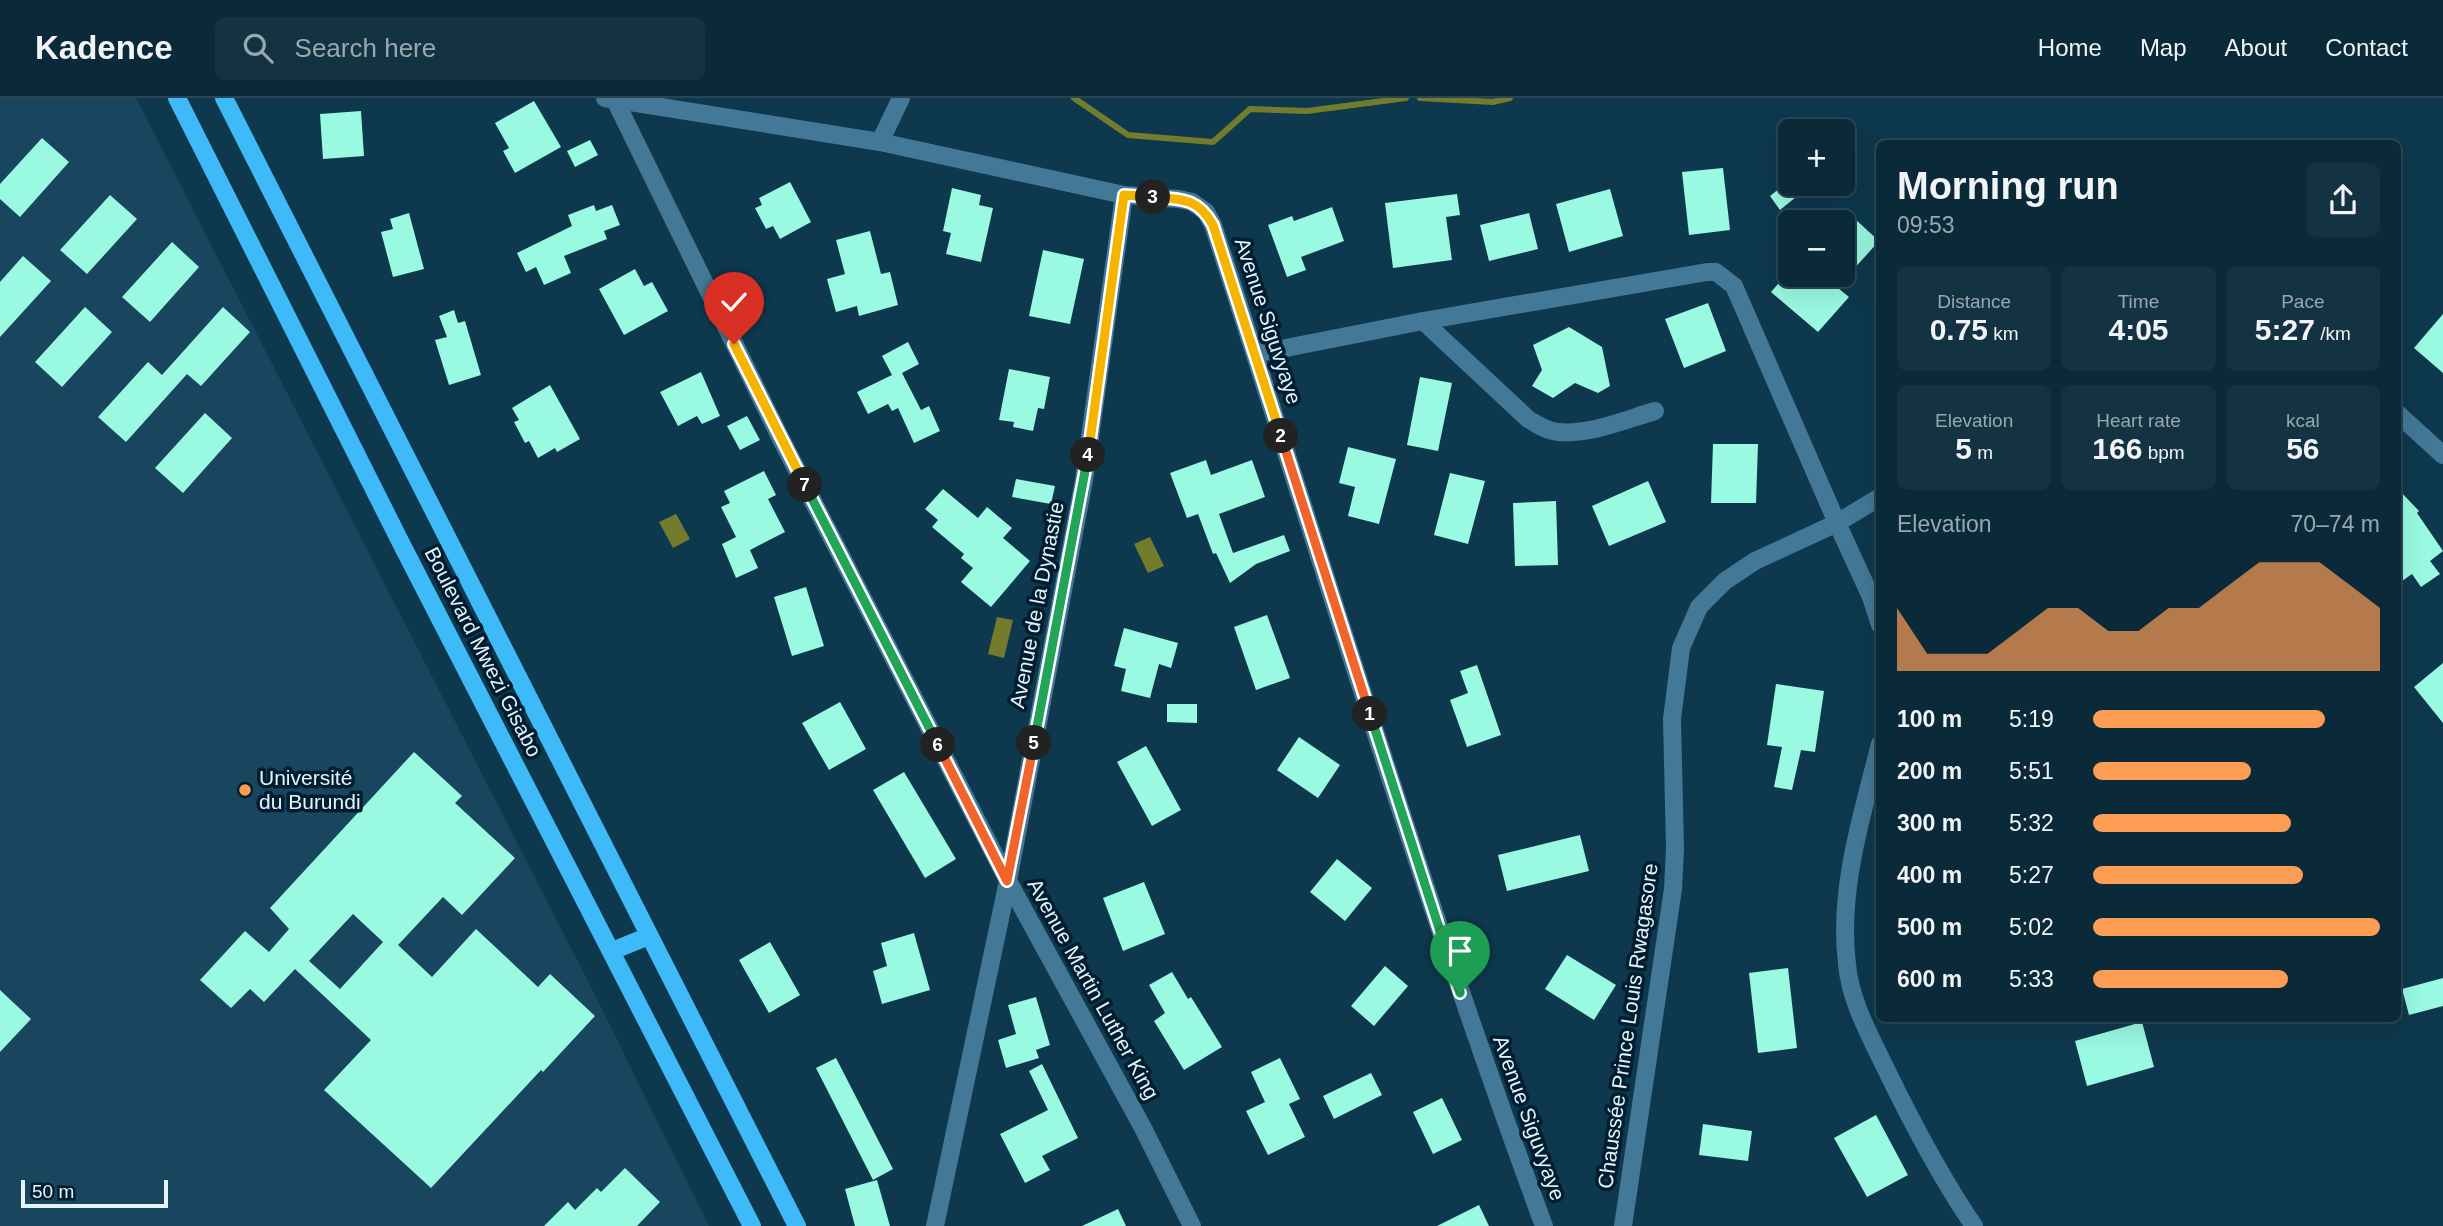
<!DOCTYPE html>
<meta charset="utf-8">
<style>
:root{--surface:#0a2a3a;--page:#133242;--text:#f1f3f6;--muted:#99a7af;--line:#2a4654;--accent:#fd9d54}
body{margin:0;font-family:Helvetica,sans-serif;background:var(--page);color:var(--text);height:100vh;display:flex;flex-direction:column;font-size:26px;white-space:nowrap}
*{box-sizing:border-box;margin:0}
p{font-size:23px;color:var(--muted)}
.icon{flex:none;width:38px;height:38px;fill:none;stroke:currentColor;stroke-width:2;stroke-linecap:round;stroke-linejoin:round}
.map{position:relative;flex:1;overflow:hidden}
.details{position:absolute;left:1876px;top:42px;width:525px;height:882px;display:flex;flex-direction:column;background:var(--surface);border-radius:10px;box-shadow:0 7px 28px #0002,0 0 0 2px var(--line)}
.details>*{flex:none}
.buttons{position:absolute;left:1778px;top:21px;display:grid;gap:14px}
.buttons a{display:grid;place-items:center;width:77px;height:77px;border-radius:10px;background:var(--surface);box-shadow:0 7px 28px #0002,0 0 0 2px var(--line);font-size:35px}
.scale{position:absolute;left:21px;bottom:18px;width:147px;box-sizing:border-box;padding-left:7px;border:4px solid #e5f3fd;border-top:0;font-size:19px;line-height:24px;white-space:nowrap;color:#e5f3fd;-webkit-text-stroke:5px #001e2f;paint-order:stroke}
.pin{position:absolute;display:grid;place-items:center;width:60px;height:60px;color:#fff;margin:-72px -30px;border-radius:50% 50% 50% 0;rotate:-45deg;box-shadow:0 0 7px #0007}
.pin .icon{rotate:45deg}
.km{position:absolute;width:35px;height:35px;margin:-18px;border-radius:50%;background:#222;color:#fff;font-size:19px;line-height:35px;text-align:center}
.round{display:grid;place-items:center;flex:none;width:74px;height:74px;border-radius:10px;background:var(--page)}
.head{display:flex;align-items:center;justify-content:space-between;height:119px;padding:0 21px}
h1{font-size:38px;font-weight:700;line-height:52px}
.stats{display:grid;grid-template-columns:repeat(3,1fr);gap:10px;height:119px;padding:7px 21px}
.stats div{display:grid;align-content:center;border-radius:10px;background:var(--page);text-align:center}
.stats b{font-size:30px;font-weight:700}
.stats small{font-size:19px;font-weight:400}
.stats p{font-size:19px}
.chart{height:196px;padding:14px 21px}
.chart p{display:flex;justify-content:space-between}
.chart svg{width:100%;height:126px;margin-top:7px;fill:var(--accent);opacity:.7}
ul{padding:0 21px;list-style:none;font-size:23px}
li{display:grid;grid-template-columns:112px 84px 1fr;align-items:center;height:52px}
li i{height:18px;border-radius:9px;background:var(--accent)}
header{display:flex;align-items:center;gap:42px;box-sizing:border-box;height:98px;padding:0 35px;background:var(--surface);border-bottom:2px solid var(--line)}
header strong{font-size:33px}
nav{display:flex;gap:38px;margin-inline-start:auto;font-size:24px}
.search{width:490px;height:63px;background:var(--page);display:flex;align-items:center;gap:18px;box-sizing:border-box;padding:0 24px;border-radius:10px;color:var(--muted);font-size:26px}
.map>svg:first-child{display:block}
.built{fill:#19465e}
.water{fill:#737c2d}
.lines{fill:none;stroke-linecap:round;stroke-linejoin:round}
.stream{stroke:#737c2d;stroke-width:6}
.building{fill:#9af9e1;fill-rule:evenodd}
.minor{stroke:#437896;stroke-width:18}
.major{stroke:#3fbaf9;stroke-width:18}
.split-1-casing{stroke:#fff;stroke-width:14}
.split-2-casing{stroke:#fff;stroke-width:14}
.split-3-casing{stroke:#fff;stroke-width:14}
.split-4-casing{stroke:#fff;stroke-width:14}
.split-5-casing{stroke:#fff;stroke-width:14}
.split-6-casing{stroke:#fff;stroke-width:14}
.split-7-casing{stroke:#fff;stroke-width:14}
.split-8-casing{stroke:#fff;stroke-width:14}
.split-1{stroke:#22a559;stroke-width:9}
.split-2{stroke:#f0652b;stroke-width:9}
.split-3{stroke:#f5b400;stroke-width:9}
.split-4{stroke:#f5b400;stroke-width:9}
.split-5{stroke:#22a559;stroke-width:9}
.split-6{stroke:#f0652b;stroke-width:9}
.split-7{stroke:#22a559;stroke-width:9}
.split-8{stroke:#f5b400;stroke-width:9}
.poi-dot{fill:#fd9d54;stroke:#001e2f;stroke-width:2.5}
.labels{text-anchor:middle;stroke-width:7;stroke-linejoin:round;paint-order:stroke}
.street-label{font-size:21px;fill:#e5f3fd;stroke:#001e2f}
.poi-label{font-size:21px;fill:#e5f3fd;stroke:#001e2f;text-anchor:start}
</style>
<header>
<strong>Kadence</strong>
<div class="search"><svg class="icon" aria-label="search" viewBox="0 0 24 24"><circle cx="10" cy="10" r="6"/><path d="M15 15l6 6"/></svg>Search here</div>
<nav><a>Home</a><a>Map</a><a>About</a><a>Contact</a></nav>
</header>
<div class="map">
<svg width="2443" height="1128" viewBox="0 0 2443 1128">
<rect width="100%" height="100%" fill="#0e384d"/>
<path class="built" d="M0 0H136L594 895 709 1128H0Z"/>
<g class="water">
<path d="M676 416 690 441 673 450 659 424Z"/>
<path d="M1150 439 1164 468 1148 475 1134 446Z"/>
<path d="M997 519 1013 522 1004 560 988 556Z"/>
</g>
<g class="lines">
<g class="stream">
<path d="M1074 0 1128 37 1213 44 1250 11 1307 13 1406 0"/>
<path d="M1420 0 1493 4 1510 0"/>
</g>
</g>
<g class="building">
<path d="M534 3 561 49 515 75 503 53 509 50 495 25Z"/>
<path d="M361 13 364 58 323 61 320 16Z"/>
<path d="M42 40 69 64 20 119 0 101V86Z"/>
<path d="M590 42 598 57 575 69 567 53Z"/>
<path d="M1723 70 1730 132 1689 137 1682 74Z"/>
<path d="M790 84 811 124 780 141 773 128 766 131 755 110 762 107 759 100Z"/>
<path d="M1785 86H1812L1780 112 1770 98Z"/>
<path d="M952 90 981 97 979 107 993 110 981 164 946 156 951 135 943 133Z"/>
<path d="M1610 91 1623 138 1569 154 1556 106Z"/>
<path d="M1457 96 1460 117 1446 119 1452 162 1393 170 1385 105Z"/>
<path d="M110 97 137 121 87 176 60 152Z"/>
<path d="M594 107 596 113 612 107 620 127 604 133 607 141 564 158 571 175 544 187 536 169 526 174 517 155 572 128 568 117Z"/>
<path d="M1332 109 1344 143 1301 159 1306 172 1287 179 1268 127 1292 118 1294 123Z"/>
<path d="M1843 110 1879 143 1843 183Z"/>
<path d="M409 115 424 171 393 179 381 134 393 131 390 121Z"/>
<path d="M1529 115 1538 151 1489 163 1480 127Z"/>
<path d="M870 133 881 176 890 174 898 207 859 218 857 208 836 214 827 181 845 176 836 142Z"/>
<path d="M172 144 199 169 150 224 122 199Z"/>
<path d="M1043 152 1084 161 1070 226 1029 218Z"/>
<path d="M23 158 51 183 0 239V184Z"/>
<path d="M635 171 644 188 652 184 668 213 624 237 599 191Z"/>
<path d="M1786 177H1822L1849 199 1818 234 1771 194Z"/>
<path d="M1708 205 1726 253 1684 270 1665 221Z"/>
<path d="M85 209 112 234 62 289 35 264Z"/>
<path d="M223 209 250 234 201 288 187 276 126 344 98 319 148 264 162 277Z"/>
<path d="M454 212 458 225 465 223 481 277 449 287 435 242 447 239 439 218Z"/>
<path d="M2443 216V275L2414 250Z"/>
<path d="M1569 229 1602 249 1610 288 1598 295 1575 285 1553 300 1532 288 1542 272 1533 247Z"/>
<path d="M908 244 919 266 902 275 921 312 929 308 940 333 914 345 898 310 892 313 888 306 868 316 857 294 892 277 882 258Z"/>
<path d="M1009 271 1050 279 1044 311 1038 310 1033 333 1013 329 1014 324 999 322Z"/>
<path d="M701 274 720 318 702 326 697 318 678 328 660 294Z"/>
<path d="M1420 279 1452 285 1438 353 1407 347Z"/>
<path d="M550 287 580 341 557 354 555 350 538 360 529 343 525 345 514 324 519 322 512 310Z"/>
<path d="M205 315 232 340 183 395 155 370Z"/>
<path d="M747 318 760 342 740 352 727 328Z"/>
<path d="M1713 346H1758L1756 405H1711Z"/>
<path d="M1348 349 1396 361 1379 426 1348 418 1355 389 1339 385Z"/>
<path d="M1206 362 1211 377 1252 362 1265 399 1219 416 1233 455 1284 437 1290 453 1256 466 1230 485 1216 455 1213 456 1198 416 1187 420 1170 375Z"/>
<path d="M764 373 776 397 768 401 785 434 750 452 758 470 736 480 722 446 736 439 721 409 730 405 724 393Z"/>
<path d="M1450 375 1485 383 1468 446 1434 437Z"/>
<path d="M1016 381 1055 388 1051 406 1012 399Z"/>
<path d="M1648 383 1666 424 1609 448 1592 408Z"/>
<path d="M943 391 978 420 987 409 1012 430 1003 440 1030 463 991 509 961 484 973 470 961 460 964 456 932 429 938 422 925 411Z"/>
<path d="M2398 391 2419 413 2417 415 2443 453 2430 463 2440 476 2421 489 2412 476 2398 486Z"/>
<path d="M1556 403 1558 467 1515 468 1513 405Z"/>
<path d="M806 489 824 548 792 558 774 499Z"/>
<path d="M1267 517 1290 580 1256 592 1234 529Z"/>
<path d="M1124 530 1178 545 1171 570 1159 566 1150 600 1121 593 1126 571 1114 568Z"/>
<path d="M2443 565V625L2414 589Z"/>
<path d="M1477 567 1501 637 1467 649 1450 602 1468 595 1460 573Z"/>
<path d="M1776 586 1824 593 1815 654 1801 652 1792 692 1774 689 1782 649 1767 647Z"/>
<path d="M840 604 866 651 829 672 802 625Z"/>
<path d="M1167 606H1197V625L1167 624Z"/>
<path d="M1299 639 1340 667 1318 700 1277 672Z"/>
<path d="M1146 648 1181 712 1152 728 1117 664Z"/>
<path d="M414 654 462 698 455 705 515 760 462 817 443 799 398 847 432 879 476 831 538 889 550 876 595 918 543 974 541 972 431 1090 324 992 371 942 295 871 264 904 250 891 231 910 200 882 245 833 269 854 289 831 270 810ZM353 816 383 844 340 891 309 863Z"/>
<path d="M904 674 956 761 925 780 873 692Z"/>
<path d="M1580 737 1589 773 1507 793 1498 757Z"/>
<path d="M1337 761 1372 790 1345 823 1310 794Z"/>
<path d="M1144 784 1165 836 1123 853 1103 800Z"/>
<path d="M914 835 930 892 882 906 873 873 887 868 881 845Z"/>
<path d="M770 844 800 897 769 915 739 862Z"/>
<path d="M1567 857 1616 887 1594 922 1545 891Z"/>
<path d="M1385 868 1408 888 1374 928 1351 908Z"/>
<path d="M1788 870 1797 950 1758 955 1749 875Z"/>
<path d="M1172 874 1188 901 1191 899 1222 949 1184 972 1154 923 1165 915 1149 887Z"/>
<path d="M2443 880V908L2409 917 2402 891Z"/>
<path d="M0 892 31 921 0 954Z"/>
<path d="M1036 899 1050 947 1036 952 1039 960 1006 970 998 942 1016 936 1008 907Z"/>
<path d="M2142 924 2154 969 2087 988 2075 943Z"/>
<path d="M836 960 893 1071 873 1082 816 970Z"/>
<path d="M1280 960 1300 1001 1289 1006 1305 1039 1268 1057 1246 1013 1265 1004 1251 974Z"/>
<path d="M1042 966 1078 1040 1042 1058 1050 1072 1025 1085 1000 1036 1048 1012 1029 973Z"/>
<path d="M1371 975 1382 997 1334 1021 1323 998Z"/>
<path d="M1442 1000 1462 1042 1433 1056 1413 1014Z"/>
<path d="M1876 1017 1908 1077 1867 1099 1834 1040Z"/>
<path d="M1703 1026 1752 1033 1748 1063 1699 1057Z"/>
<path d="M625 1070 660 1104 637 1128H544L568 1104 575 1112 597 1090 601 1094Z"/>
<path d="M877 1082 890 1128H855L845 1091Z"/>
<path d="M1479 1107 1489 1128H1437Z"/>
<path d="M1118 1111 1126 1128H1082Z"/>
</g>
<g class="lines">
<g class="minor">
<path d="M605 0 880 44 1124 97 1179 101 1192 104 1206 114 1213 127C1322 461 1422 798 1544 1128"/>
<path d="M614 0 780 339 1008 783 1143 1030 1192 1128"/>
<path d="M880 44 901 0"/>
<path d="M1423 223 1528 321C1538 327 1547 333 1558 334 1590 337 1624 322 1655 313"/>
<path d="M1255 256 1423 223 1707 174H1716L1734 188 1837 425 1880 399"/>
<path d="M2398 316 2443 357"/>
<path d="M1880 646C1862 718 1838 791 1847 866 1850 901 1868 934 1883 965 1910 1021 1939 1077 1974 1128"/>
<path d="M935 1128 1008 783 1084 382 1124 97"/>
<path d="M1623 1128 1673 791 1675 750 1672 621 1681 550 1699 509 1725 483 1755 463 1837 425 1871 499 1880 527"/>
</g>
<g class="major">
<path d="M177 0 402 447 752 1128"/>
<path d="M224 0 797 1128"/>
<path d="M612 853 649 838"/>
</g>
</g>
<g class="lines">
<g class="split-1-casing">
<path id="split-1" d="M1370 616 1460 895"/>
</g>
<g class="split-2-casing">
<path id="split-2" d="M1281 338 1370 616"/>
</g>
<g class="split-3-casing">
<path id="split-3" d="M1153 99C1182 101 1198 100 1213 127L1281 338"/>
</g>
<g class="split-4-casing">
<path id="split-4" d="M1088 357 1124 97 1153 99"/>
</g>
<g class="split-5-casing">
<path id="split-5" d="M1034 645 1088 357"/>
</g>
<g class="split-6-casing">
<path id="split-6" d="M938 647 1007 783 1034 645"/>
</g>
<g class="split-7-casing">
<path id="split-7" d="M805 387 938 647"/>
</g>
<g class="split-8-casing">
<path id="split-8" d="M734 246 805 387"/>
</g>
<use href="#split-1" class="split-1"/>
<use href="#split-2" class="split-2"/>
<use href="#split-3" class="split-3"/>
<use href="#split-4" class="split-4"/>
<use href="#split-5" class="split-5"/>
<use href="#split-6" class="split-6"/>
<use href="#split-7" class="split-7"/>
<use href="#split-8" class="split-8"/>
</g>
<circle class="poi-dot" cx="245" cy="692" r="7"/>
<g class="labels">
<g class="street-label">
<text transform="translate(1268 223) rotate(72)" y="7">Avenue Siguvyaye</text>
<text transform="translate(1037 507) rotate(-79)" y="7">Avenue de la Dynastie</text>
<text transform="translate(483 554) rotate(63)" y="7">Boulevard Mwezi Gisabo</text>
<text transform="translate(1093 891) rotate(61)" y="7">Avenue Martin Luther King</text>
<text transform="translate(1628 928) rotate(-82)" y="7">Chaussée Prince Louis Rwagasore</text>
<text transform="translate(1529 1020) rotate(70)" y="7">Avenue Siguvyaye</text>
</g>
<g class="poi-label">
<text x="259" y="687">Université<tspan x="259" dy="24">du Burundi</tspan></text>
</g>
</g>
</svg>
<div class="buttons">
<a>+</a>
<a>−</a>
</div>
<div class="scale">50 m</div>
<div class="pin" style="left:1460px;top:895px;background:#1e9e55"><svg class="icon" aria-label="arrive" viewBox="0 0 24 24"><path d="M6 21V4h12l-3 4 3 4H6"/></svg></div>
<div class="pin" style="left:734px;top:246px;background:#d93025"><svg class="icon" aria-label="check" viewBox="0 0 24 24"><path d="M5 12l5 5 9-10"/></svg></div>
<b class="km" style="left:1370px;top:616px">1</b>
<b class="km" style="left:1281px;top:338px">2</b>
<b class="km" style="left:1153px;top:99px">3</b>
<b class="km" style="left:1088px;top:357px">4</b>
<b class="km" style="left:1034px;top:645px">5</b>
<b class="km" style="left:938px;top:647px">6</b>
<b class="km" style="left:805px;top:387px">7</b>
<section class="details">
<div class="head"><div><h1>Morning run</h1><p>09:53</p></div><a class="round"><svg class="icon" aria-label="share" viewBox="0 0 24 24"><path d="M12 15V3M7 8l5-5 5 5M5 13v7h14v-7"/></svg></a></div>
<div class="stats">
<div><p>Distance</p><b>0.75<small> km</small></b></div>
<div><p>Time</p><b>4:05</b></div>
<div><p>Pace</p><b>5:27<small> /km</small></b></div>
</div>
<div class="stats">
<div><p>Elevation</p><b>5<small> m</small></b></div>
<div><p>Heart rate</p><b>166<small> bpm</small></b></div>
<div><p>kcal</p><b>56</b></div>
</div>
<div class="chart"><p><span>Elevation</span>70–74 m</p>
<svg viewBox="0 0 160 44" preserveAspectRatio="none"><path d="M0 44V22L10 38L20 38L30 38L40 30L50 22L60 22L70 30L80 30L90 22L100 22L110 14L120 6L130 6L140 6L150 14L160 22V44z"/></svg>
</div>
<ul>
<li><b>100 m</b>5:19<i style="width:81%"></i></li>
<li><b>200 m</b>5:51<i style="width:55%"></i></li>
<li><b>300 m</b>5:32<i style="width:69%"></i></li>
<li><b>400 m</b>5:27<i style="width:73%"></i></li>
<li><b>500 m</b>5:02<i style="width:100%"></i></li>
<li><b>600 m</b>5:33<i style="width:68%"></i></li>
</ul>
</section>
</div>
